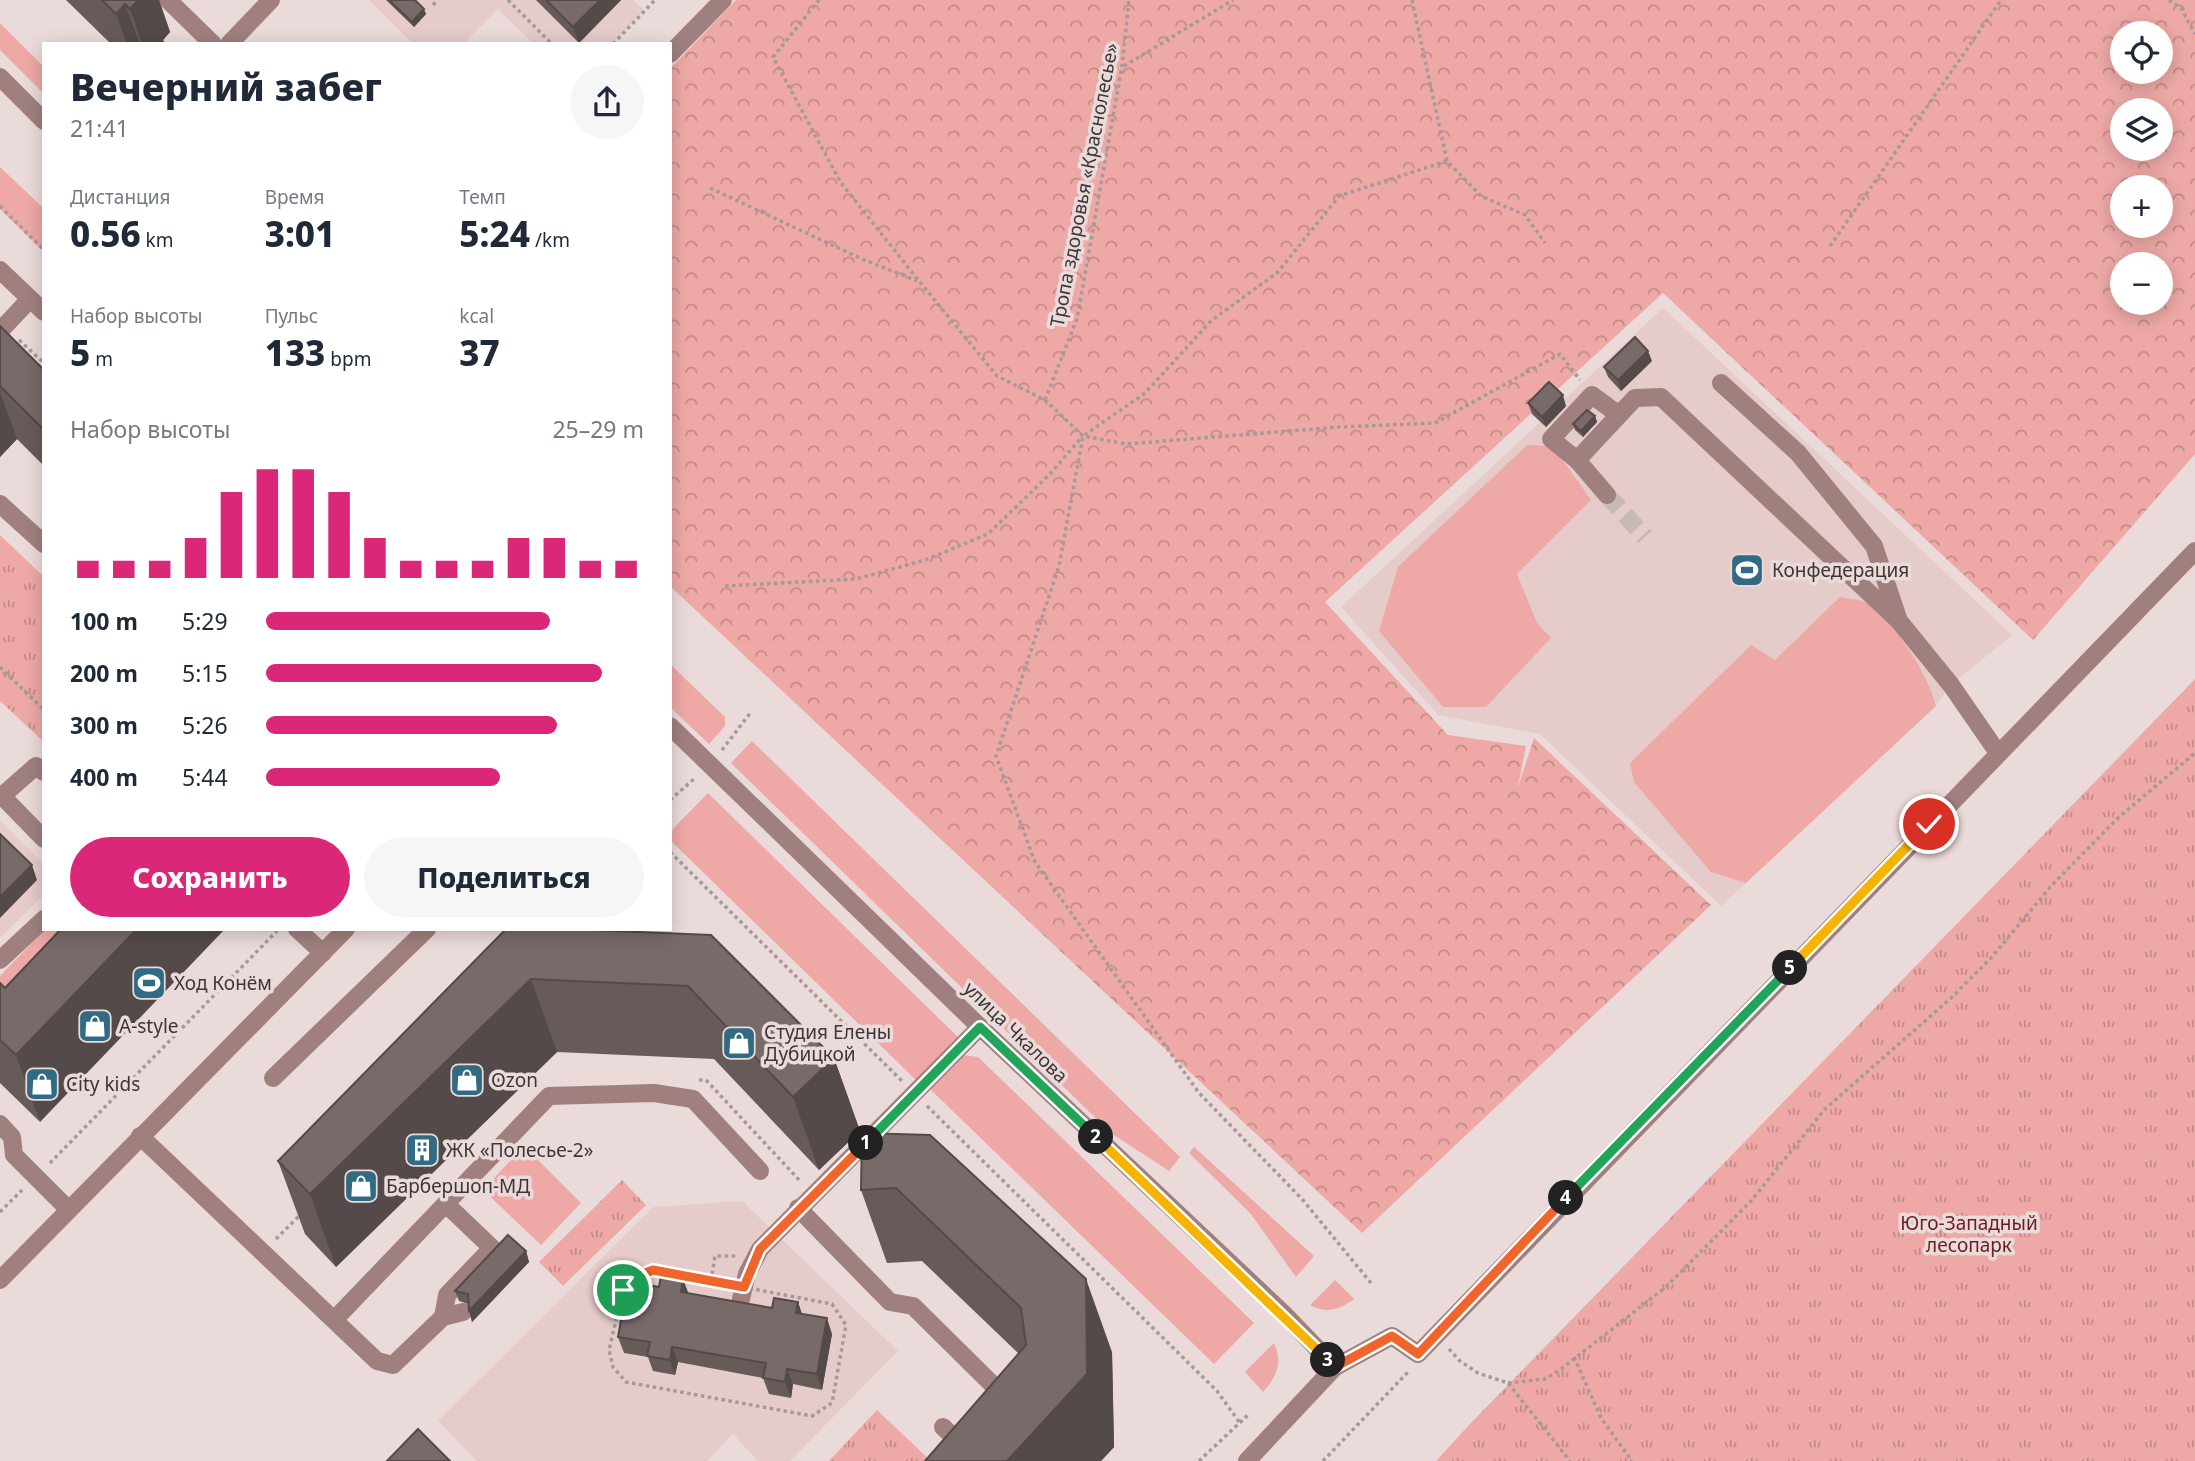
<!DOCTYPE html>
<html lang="ru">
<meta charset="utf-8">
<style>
:root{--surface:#fff;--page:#f6f6f7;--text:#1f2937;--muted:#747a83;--accent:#db2777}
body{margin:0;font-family:"Noto Sans",sans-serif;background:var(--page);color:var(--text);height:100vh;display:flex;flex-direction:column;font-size:26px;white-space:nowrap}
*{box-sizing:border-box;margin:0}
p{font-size:23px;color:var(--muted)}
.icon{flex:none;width:38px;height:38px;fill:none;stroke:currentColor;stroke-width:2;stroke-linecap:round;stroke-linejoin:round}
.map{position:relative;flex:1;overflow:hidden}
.side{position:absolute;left:42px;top:42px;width:630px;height:889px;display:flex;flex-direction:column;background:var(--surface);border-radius:0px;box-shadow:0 4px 18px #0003}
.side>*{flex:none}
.tools{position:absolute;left:2110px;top:21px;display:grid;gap:14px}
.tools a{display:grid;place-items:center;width:63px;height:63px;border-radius:50%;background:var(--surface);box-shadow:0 4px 18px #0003;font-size:35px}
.pin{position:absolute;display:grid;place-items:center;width:60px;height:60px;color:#fff;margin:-30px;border:4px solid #fff;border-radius:50%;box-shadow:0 2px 7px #0007}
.km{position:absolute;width:35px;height:35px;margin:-18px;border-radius:50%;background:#222;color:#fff;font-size:19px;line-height:35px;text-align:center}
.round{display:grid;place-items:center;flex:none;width:74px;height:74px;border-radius:37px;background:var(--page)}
.summary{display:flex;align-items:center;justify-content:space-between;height:119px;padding:0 28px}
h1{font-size:38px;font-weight:800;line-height:52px}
.metrics{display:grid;grid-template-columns:repeat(3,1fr);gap:10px;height:119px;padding:7px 28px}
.metrics div{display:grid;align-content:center}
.metrics b{font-size:35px;font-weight:800}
.metrics small{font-size:19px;font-weight:400}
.metrics p{font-size:19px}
.chart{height:196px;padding:14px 28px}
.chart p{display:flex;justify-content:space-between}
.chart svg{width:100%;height:126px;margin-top:7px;stroke:var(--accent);stroke-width:6}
.button{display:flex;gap:14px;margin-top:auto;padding:14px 28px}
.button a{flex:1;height:80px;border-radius:42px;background:var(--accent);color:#fff;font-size:28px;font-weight:800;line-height:80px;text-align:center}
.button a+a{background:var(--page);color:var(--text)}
ul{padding:0 28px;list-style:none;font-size:23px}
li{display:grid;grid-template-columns:112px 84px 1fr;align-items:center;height:52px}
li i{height:18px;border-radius:9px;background:var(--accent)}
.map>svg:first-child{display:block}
.built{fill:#e5cbca}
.grass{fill:#eea9a6}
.forest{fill:url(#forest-crowns);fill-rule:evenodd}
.park{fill:url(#park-tufts)}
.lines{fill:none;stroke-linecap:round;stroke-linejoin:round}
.minor-tunnel{stroke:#c8b9b9;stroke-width:18;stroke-dasharray:18 9;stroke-linecap:butt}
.path{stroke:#a69999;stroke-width:3.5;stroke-dasharray:3.5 3.5;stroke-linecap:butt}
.minor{stroke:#9f807e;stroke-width:18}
.wall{fill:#675b5a}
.shaded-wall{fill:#544a4a}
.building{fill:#786a69;stroke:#544a4a;stroke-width:2}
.split-1-casing{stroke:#fff;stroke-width:14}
.split-2-casing{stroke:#fff;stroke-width:14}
.split-3-casing{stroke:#fff;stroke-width:14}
.split-4-casing{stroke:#fff;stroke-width:14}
.split-5-casing{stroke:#fff;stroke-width:14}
.split-6-casing{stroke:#fff;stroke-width:14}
.split-1{stroke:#f0652b;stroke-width:9}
.split-2{stroke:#22a559;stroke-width:9}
.split-3{stroke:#f5b400;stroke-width:9}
.split-4{stroke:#f0652b;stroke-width:9}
.split-5{stroke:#22a559;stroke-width:9}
.split-6{stroke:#f5b400;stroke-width:9}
.labels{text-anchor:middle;stroke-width:7;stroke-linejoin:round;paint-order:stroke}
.street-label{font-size:19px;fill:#3d3636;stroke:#ebdada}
.poi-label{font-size:19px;fill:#3d3636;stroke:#ebdada;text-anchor:start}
.park-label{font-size:19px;fill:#6e1a21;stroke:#ebdada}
</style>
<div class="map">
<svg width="2195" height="1461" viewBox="0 0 2195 1461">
<defs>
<pattern id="forest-crowns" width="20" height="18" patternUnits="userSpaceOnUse" patternTransform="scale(1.75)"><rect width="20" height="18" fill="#eea9a6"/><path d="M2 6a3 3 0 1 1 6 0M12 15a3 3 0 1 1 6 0" fill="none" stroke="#c28a88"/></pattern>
<pattern id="park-tufts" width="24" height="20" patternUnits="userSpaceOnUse" patternTransform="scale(1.75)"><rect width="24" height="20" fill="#eea9a6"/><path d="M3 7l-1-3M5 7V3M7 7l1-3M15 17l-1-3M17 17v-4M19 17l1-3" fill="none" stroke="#c28a88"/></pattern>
</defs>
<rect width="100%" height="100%" fill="#ebdada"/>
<g class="built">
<path d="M369 0H633L644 10 612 44H534L498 9 463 44H413Z"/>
<path d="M1663 308 2012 635 1951 685 1936 706 1721 906 1540 734 1438 715 1341 607Z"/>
<path d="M0 820 44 865V895L0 938Z"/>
<path d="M742 1201 898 1351 790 1461H758L733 1434 707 1461H477L438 1421 653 1207Z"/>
</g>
<g class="grass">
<path d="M0 23 44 67V94L0 50Z"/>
<path d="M0 167 41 206 44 204V252L0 209Z"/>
<path d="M1527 445 1553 446 1591 500 1517 574 1537 623 1551 638 1486 707H1443L1379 631 1398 567Z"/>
<path d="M1840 597C1848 599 1860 599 1867 603 1895 622 1928 674 1936 706L1746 883 1711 872 1634 782 1630 763 1751 645 1775 660Z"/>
<path d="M670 664 725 717V726L709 744 670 707Z"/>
<path d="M752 741 1180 1157 1169 1171 1111 1133 731 763Z"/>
<path d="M708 793 962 1041 920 1084 670 840V832Z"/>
<path d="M963 1055 978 1057 1254 1323 1214 1364 930 1089Z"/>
<path d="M524 1146 581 1203 541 1245 483 1190Z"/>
<path d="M1194 1147 1314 1256 1296 1277 1250 1213 1189 1153Z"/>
<path d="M1335 1280 1354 1299C1339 1310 1326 1314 1310 1305Z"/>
<path d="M1274 1343C1283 1363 1277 1376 1263 1392L1245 1372Z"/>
</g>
<path class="forest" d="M736 0H2195V454L2033 640 1663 293 1325 602 1448 735 1526 746 1518 787 1534 738 1711 905 1362 1233 670 586V69ZM2123 33H2161V72H2123ZM2123 110H2161V149H2123ZM2123 187H2161V226H2123ZM2123 264H2161V303H2123Z"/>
<g class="park">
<path d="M0 535 44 577V742L0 701Z"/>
<path d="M2195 679V1461H1436L1469 1425Z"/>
<path d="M45 929H118L34 1016 0 983V976Z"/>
<path d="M622 1180 646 1205 563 1286 539 1262Z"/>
<path d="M877 1410 931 1461H829Z"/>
</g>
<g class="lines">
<path class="minor-tunnel" d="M1607 495 1645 537"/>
<g class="path">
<path d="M508 0 552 44"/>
<path d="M819 0 773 57 841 183 919 281 997 376 1045 400 1083 436 1126 444 1340 427 1435 423 1560 354 1580 380"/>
<path d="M1412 0 1447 161 1481 196 1525 215 1545 243"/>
<path d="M2169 0 2181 8 2195 34"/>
<path d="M433 5 438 0"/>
<path d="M613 44 655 0"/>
<path d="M1124 66 1233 0"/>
<path d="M710 188 862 259 917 281"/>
<path d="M0 206 44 250"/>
<path d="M1830 246 2001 0"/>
<path d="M19 340 44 363"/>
<path d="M1045 400 1077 319 1122 66 1129 0"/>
<path d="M725 586 856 579 925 560 988 534 1050 474 1081 438"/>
<path d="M0 667 44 710"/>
<path d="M722 750 751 712"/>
<path d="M670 800 695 778"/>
<path d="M670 852 902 1081"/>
<path d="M699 1080H706L801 1182"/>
<path d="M927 1106 1217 1391 1240 1423"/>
<path d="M50 1163 277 931"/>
<path d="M0 1212 22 1190"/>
<path d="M276 1239 300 1215"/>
<path d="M653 1270 832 1304 846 1325 832 1403 812 1416 626 1382 613 1367 609 1350 623 1290 632 1278Z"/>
<path d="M711 1281 715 1256H737"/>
<path d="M1371 1283 1302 1199 1199 1093 1035 862 996 756 1059 566 1083 436 1144 394 1211 321 1278 272 1339 196 1447 161"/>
<path d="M1449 1349 1460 1361 1478 1373 1508 1383 1570 1461"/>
<path d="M1574 1357 1601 1418 1632 1461"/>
<path d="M1508 1383 1545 1379 1561 1369 1666 1287 1751 1201 1825 1109 1951 998 1991 958 2052 885 2119 817 2195 753"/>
<path d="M1199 1461 1249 1414"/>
<path d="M1323 1461 1408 1372"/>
</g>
<g class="minor">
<path d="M168 0 213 44"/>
<path d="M229 44 271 0"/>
<path d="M670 54 723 0"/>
<path d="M0 77 44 121"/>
<path d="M0 270 44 312"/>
<path d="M0 331 30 299"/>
<path d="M1721 383 1798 453 1874 546 1898 618"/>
<path d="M1577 460 1551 439 1592 395 1619 415"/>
<path d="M1607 495 1577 460 1635 398 1661 397 1899 621 1951 685 1998 753"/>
<path d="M0 504 44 544"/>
<path d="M670 726 980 1027 1284 1314 1335 1367"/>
<path d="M0 794 44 839"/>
<path d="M2 796 36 766 44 772"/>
<path d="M297 929 323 953"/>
<path d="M0 960 44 919"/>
<path d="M273 1078 427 929"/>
<path d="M0 1124 12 1137 14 1155 68 1209"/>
<path d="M140 1136 377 1361 393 1365 443 1317 463 1312"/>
<path d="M798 1208 890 1302 913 1306 1004 1396 1005 1403"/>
<path d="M0 1280 346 929"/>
<path d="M741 1299 747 1274 760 1249 980 1027"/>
<path d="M443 1317 447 1295 492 1248 447 1205"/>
<path d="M335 1319 549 1096 654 1093 693 1099 760 1171"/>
<path d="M943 1427 966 1449"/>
<path d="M1247 1461 1335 1367 1392 1336 1418 1354 2195 551"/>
</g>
</g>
<g class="wall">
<path d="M66 0H159L170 32 163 40 165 44H111Z"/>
<path d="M386 0H415L426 14 414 27Z"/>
<path d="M536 0H621L579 43Z"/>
<path d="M0 326 44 370V466L17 439 0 457Z"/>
<path d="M1652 361 1621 391 1608 377 1604 367Z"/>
<path d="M1528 403 1566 406 1546 427 1532 414Z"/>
<path d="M1595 416 1597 422 1583 437 1575 430 1573 424Z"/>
<path d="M506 929 711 935 834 1058 860 1131 819 1170 714 1059 557 1052 336 1267 305 1234 278 1161Z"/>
<path d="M0 983 40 1122 0 1083Z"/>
<path d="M862 1133 1112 1352 1114 1447 1101 1461H925L1019 1354 922 1261 887 1263 861 1190Z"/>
<path d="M526 1251 529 1262 472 1322 468 1304 459 1301 455 1291Z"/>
<path d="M683 1279 688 1293 772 1308 798 1302 802 1314 832 1334 822 1390 793 1384 791 1398 769 1394 763 1378 678 1362 675 1375 653 1371 648 1357 624 1353 618 1337 659 1287Z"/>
</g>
<g class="shaded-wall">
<path d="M138 0H159L170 32 163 40 165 44H142L130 9Z"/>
<path d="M600 0H621L579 43 573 27Z"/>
<path d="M125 4 140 44H127L116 14Z"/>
<path d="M424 9 426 14 414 27 412 22Z"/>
<path d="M1648 351 1652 361 1621 391 1618 380Z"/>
<path d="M0 392 17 439 0 457Z"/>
<path d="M1563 395 1566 406 1546 427 1542 417Z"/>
<path d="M1595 416 1597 422 1583 437 1581 431Z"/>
<path d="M32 865 37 880 0 918V897Z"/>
<path d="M137 929H225L40 1122 16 1055Z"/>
<path d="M531 979 557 1052 336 1267 310 1194Z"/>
<path d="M834 1058 860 1131 819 1170 793 1097Z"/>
<path d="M526 1251 529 1262 472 1322 469 1311Z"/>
<path d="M683 1279 689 1295 681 1292Z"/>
<path d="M1086 1279 1112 1352 1114 1447 1101 1461H1007Z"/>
<path d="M798 1302 803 1318 796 1313Z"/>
<path d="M827 1318 832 1334 822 1390 817 1374Z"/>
<path d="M672 1347 678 1362 675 1375 670 1360Z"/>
<path d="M787 1369 793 1384 791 1398 785 1382Z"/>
</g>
<g class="building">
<path d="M102 0H138L130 9 125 4 116 14Z"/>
<path d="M389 0H415L424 9 412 22Z"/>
<path d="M546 0H600L573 27Z"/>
<path d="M0 326 44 370V430L0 386Z"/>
<path d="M1635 337 1648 351 1618 380 1604 367Z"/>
<path d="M1549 382 1563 395 1542 417 1528 403Z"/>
<path d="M1587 410 1595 416 1581 431 1573 424Z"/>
<path d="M0 834 32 865 0 897Z"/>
<path d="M61 929H137L16 1055 0 1040V983L5 988Z"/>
<path d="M506 929H567L711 935 834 1058 793 1097 688 986 531 979 310 1194 278 1161Z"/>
<path d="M862 1133 930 1135 1086 1279 1087 1374 1007 1461H925L1026 1345 1021 1308 896 1188 861 1190Z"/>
<path d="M508 1235 526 1251 469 1311 468 1294 455 1291Z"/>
<path d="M661 1275 683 1279 681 1292 772 1308 774 1298 798 1302 796 1313 827 1318 817 1374 787 1369 785 1382 763 1378 766 1363 672 1347 670 1360 647 1356 650 1342 618 1337 628 1281 659 1287Z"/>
<path d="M418 1429 450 1461H387Z"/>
</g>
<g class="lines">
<g class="split-1-casing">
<path id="split-1" d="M623 1290 632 1278 653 1270 744 1287 760 1249 866 1143"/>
</g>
<g class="split-2-casing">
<path id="split-2" d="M866 1143 980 1027 1096 1137"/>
</g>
<g class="split-3-casing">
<path id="split-3" d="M1096 1137 1328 1360"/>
</g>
<g class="split-4-casing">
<path id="split-4" d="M1328 1360 1335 1367 1392 1336 1418 1354 1566 1198"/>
</g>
<g class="split-5-casing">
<path id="split-5" d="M1566 1198 1790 968"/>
</g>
<g class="split-6-casing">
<path id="split-6" d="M1790 968 1929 824"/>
</g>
<use href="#split-1" class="split-1"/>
<use href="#split-2" class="split-2"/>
<use href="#split-3" class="split-3"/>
<use href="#split-4" class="split-4"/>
<use href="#split-5" class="split-5"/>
<use href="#split-6" class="split-6"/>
</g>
<defs>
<g id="stadium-square" transform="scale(1.75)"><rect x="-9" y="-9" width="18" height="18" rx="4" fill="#316a83" stroke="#ebdada"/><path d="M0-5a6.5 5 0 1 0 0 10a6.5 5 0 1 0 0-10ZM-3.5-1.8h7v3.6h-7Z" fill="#fff"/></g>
<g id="shop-square" transform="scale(1.75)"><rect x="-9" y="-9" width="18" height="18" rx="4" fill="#316a83" stroke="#ebdada"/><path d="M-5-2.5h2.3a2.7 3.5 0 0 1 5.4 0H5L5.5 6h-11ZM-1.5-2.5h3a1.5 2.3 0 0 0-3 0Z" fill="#fff"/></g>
<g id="building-square" transform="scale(1.75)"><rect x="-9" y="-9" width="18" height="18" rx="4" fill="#316a83" stroke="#ebdada"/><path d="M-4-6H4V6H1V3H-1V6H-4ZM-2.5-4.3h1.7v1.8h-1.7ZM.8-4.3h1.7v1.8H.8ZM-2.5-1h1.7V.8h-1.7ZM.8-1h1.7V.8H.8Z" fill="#fff"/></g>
</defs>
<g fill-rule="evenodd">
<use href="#stadium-square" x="1747" y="570"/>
<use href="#stadium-square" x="149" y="983"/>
<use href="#shop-square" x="95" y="1026"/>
<use href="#shop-square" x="739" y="1043"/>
<use href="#shop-square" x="467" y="1080"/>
<use href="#shop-square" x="42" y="1084"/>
<use href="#building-square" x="422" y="1150"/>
<use href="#shop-square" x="361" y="1186"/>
</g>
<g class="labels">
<g class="street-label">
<text transform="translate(1084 185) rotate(-79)" y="7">Тропа здоровья «Краснолесье»</text>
<text transform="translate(1016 1032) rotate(44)" y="7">улица Чкалова</text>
</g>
<g class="poi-label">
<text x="1772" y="577">Конфедерация</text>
<text x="174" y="990">Ход Конём</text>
<text x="119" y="1033">A-style</text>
<text x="764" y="1039">Студия Елены<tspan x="764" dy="22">Дубицкой</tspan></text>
<text x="491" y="1087">Ozon</text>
<text x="66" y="1091">City kids</text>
<text x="446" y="1157">ЖК «Полесье-2»</text>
<text x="386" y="1193">Барбершоп-МД</text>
</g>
<g class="park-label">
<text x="1969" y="1230">Юго-Западный<tspan x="1969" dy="22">лесопарк</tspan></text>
</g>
</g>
</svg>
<div class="tools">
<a><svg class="icon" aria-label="locate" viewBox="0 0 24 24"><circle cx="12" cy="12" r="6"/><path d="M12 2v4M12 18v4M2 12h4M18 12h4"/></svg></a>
<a><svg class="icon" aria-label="layers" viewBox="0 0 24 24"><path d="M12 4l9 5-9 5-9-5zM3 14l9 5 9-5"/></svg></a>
<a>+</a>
<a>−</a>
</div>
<div class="pin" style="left:623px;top:1290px;background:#1e9e55"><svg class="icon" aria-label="arrive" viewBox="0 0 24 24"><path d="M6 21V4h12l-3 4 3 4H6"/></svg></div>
<div class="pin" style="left:1929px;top:824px;background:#d93025"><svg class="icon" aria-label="check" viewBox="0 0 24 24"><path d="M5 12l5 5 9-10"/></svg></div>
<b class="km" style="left:866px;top:1143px">1</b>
<b class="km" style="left:1096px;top:1137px">2</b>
<b class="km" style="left:1328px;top:1360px">3</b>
<b class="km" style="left:1566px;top:1198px">4</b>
<b class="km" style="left:1790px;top:968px">5</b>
<section class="side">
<div class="summary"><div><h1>Вечерний забег</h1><p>21:41</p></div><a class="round"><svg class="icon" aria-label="share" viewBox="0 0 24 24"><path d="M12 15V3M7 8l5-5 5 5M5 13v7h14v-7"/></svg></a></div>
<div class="metrics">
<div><p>Дистанция</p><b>0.56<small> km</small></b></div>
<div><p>Время</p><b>3:01</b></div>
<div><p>Темп</p><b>5:24<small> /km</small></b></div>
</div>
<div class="metrics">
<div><p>Набор высоты</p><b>5<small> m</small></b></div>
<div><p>Пульс</p><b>133<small> bpm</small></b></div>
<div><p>kcal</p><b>37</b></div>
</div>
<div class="chart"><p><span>Набор высоты</span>25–29 m</p>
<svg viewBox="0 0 160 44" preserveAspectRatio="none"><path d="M5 44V38M15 44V38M25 44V38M35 44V30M45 44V14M55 44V6M65 44V6M75 44V14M85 44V30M95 44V38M105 44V38M115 44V38M125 44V30M135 44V30M145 44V38M155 44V38"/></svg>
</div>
<ul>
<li><b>100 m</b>5:29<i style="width:75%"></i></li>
<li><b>200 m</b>5:15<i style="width:89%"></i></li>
<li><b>300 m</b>5:26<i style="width:77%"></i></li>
<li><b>400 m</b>5:44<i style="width:62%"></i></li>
</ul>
<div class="button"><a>Сохранить</a><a>Поделиться</a></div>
</section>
</div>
